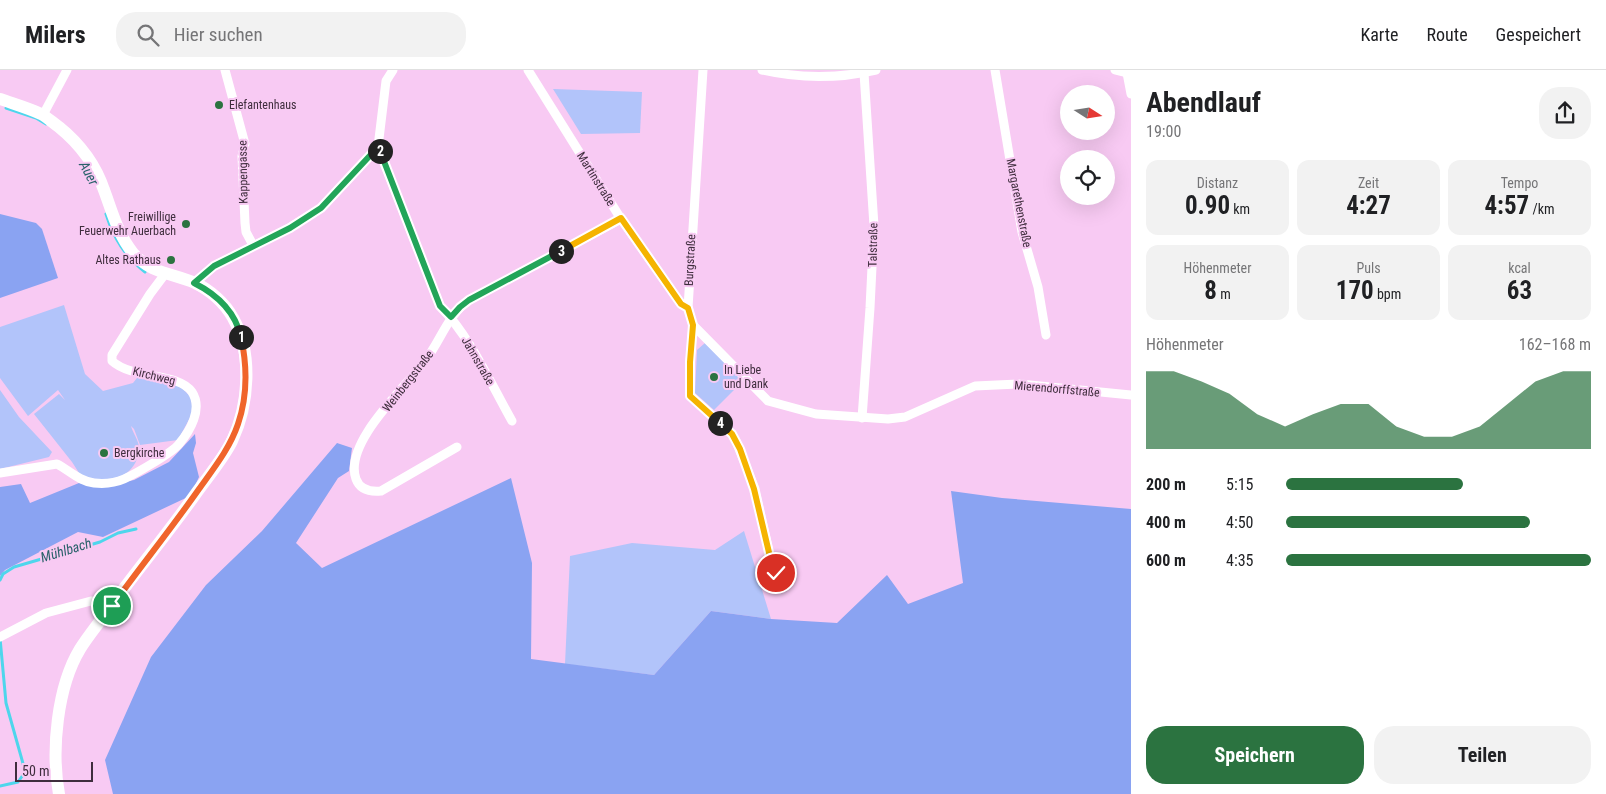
<!DOCTYPE html>
<html lang="de">
<meta charset="utf-8">
<style>
:root{--surface:#fff;--page:#f2f2f2;--text:#202124;--muted:#757577;--line:#e0e0e0;--accent:#2b7340}
body{margin:0;font-family:"Roboto Condensed",sans-serif;background:var(--page);color:var(--text);height:100vh;display:flex;flex-direction:column;font-size:19px;white-space:nowrap}
*{box-sizing:border-box;margin:0}
p{font-size:16px;color:var(--muted)}
.icon{flex:none;width:28px;height:28px;fill:none;stroke:currentColor;stroke-width:2;stroke-linecap:round;stroke-linejoin:round}
.map{position:relative;flex:1;overflow:hidden}
.drawer{display:flex;flex-direction:column;background:var(--surface);width:475px}
.drawer>*{flex:none}
.needle{width:32px;rotate:102deg}
.fabs{position:absolute;left:1060px;top:15px;display:grid;gap:10px}
.fabs a{display:grid;place-items:center;width:55px;height:55px;border-radius:50%;background:var(--surface);box-shadow:0 5px 20px #0002;font-size:25px}
.scale{position:absolute;left:15px;bottom:12px;width:78px;box-sizing:border-box;padding-left:5px;border:2px solid #3f2d3d;border-top:0;font-size:14px;line-height:18px;white-space:nowrap;color:#3f2d3d;-webkit-text-stroke:4px #f8caf3;paint-order:stroke}
.pin{position:absolute;display:grid;place-items:center;width:42px;height:42px;color:#fff;margin:-21px;border:2px solid #fff;border-radius:50%;box-shadow:0 1px 5px #0007}
.km{position:absolute;width:25px;height:25px;margin:-12px;border-radius:50%;background:#222;color:#fff;font-size:14px;line-height:25px;text-align:center}
.round{display:grid;place-items:center;flex:none;width:52px;height:52px;border-radius:20px;background:var(--page)}
.overview{display:flex;align-items:center;justify-content:space-between;height:85px;padding:0 15px}
h1{font-size:28px;font-weight:700;line-height:38px}
.figures{display:grid;grid-template-columns:repeat(3,1fr);gap:8px;height:85px;padding:5px 15px}
.figures div{display:grid;align-content:center;border-radius:12px;background:var(--page);text-align:center}
.figures b{font-size:25px;font-weight:700}
.figures small{font-size:14px;font-weight:400}
.figures p{font-size:14px}
.chart{height:140px;padding:10px 15px}
.chart p{display:flex;justify-content:space-between}
.chart svg{width:100%;height:90px;margin-top:5px;fill:var(--accent);opacity:.7}
.button{display:flex;gap:10px;margin-top:auto;padding:10px 15px}
.button a{flex:1;height:58px;border-radius:20px;background:var(--accent);color:#fff;font-size:20px;font-weight:700;line-height:58px;text-align:center}
.button a+a{background:var(--page);color:var(--text)}
ul{padding:0 15px;list-style:none;font-size:16px}
li{display:grid;grid-template-columns:80px 60px 1fr;align-items:center;height:38px}
li i{height:12px;border-radius:6px;background:var(--accent)}
header{display:flex;align-items:center;gap:30px;box-sizing:border-box;height:70px;padding:0 25px;background:var(--surface);border-bottom:1px solid var(--line)}
header strong{font-size:24px}
nav{display:flex;gap:28px;margin-inline-start:auto;font-size:18px}
.search{width:350px;height:45px;background:var(--page);display:flex;align-items:center;gap:12px;box-sizing:border-box;padding:0 18px;border-radius:20px;color:var(--muted);font-size:19px}
main{display:flex;flex:1;min-height:0}
.map>svg:first-child{display:block}
.green{fill:#b2c4fa}
.forest{fill:#8aa3f2}
.lines{fill:none;stroke-linecap:round;stroke-linejoin:round}
.stream{stroke:#4ed6ec;stroke-width:3}
.minor{stroke:#fff;stroke-width:9}
.secondary{stroke:#fff;stroke-width:12}
.split-1-casing{stroke:#fff;stroke-width:10}
.split-2-casing{stroke:#fff;stroke-width:10}
.split-3-casing{stroke:#fff;stroke-width:10}
.split-4-casing{stroke:#fff;stroke-width:10}
.split-5-casing{stroke:#fff;stroke-width:10}
.split-1{stroke:#f0652b;stroke-width:6}
.split-2{stroke:#22a559;stroke-width:6}
.split-3{stroke:#22a559;stroke-width:6}
.split-4{stroke:#f5b400;stroke-width:6}
.split-5{stroke:#f5b400;stroke-width:6}
.poi-dot{fill:#2b7340;stroke:#f8caf3;stroke-width:2}
.labels{text-anchor:middle;stroke-width:4;stroke-linejoin:round;paint-order:stroke}
.poi-label{font-size:12px;fill:#3f2d3d;stroke:#f8caf3;text-anchor:start}
.street-label{font-size:12px;fill:#3f2d3d;stroke:#f8caf3}
.water-label{font-size:14px;font-style:italic;fill:#29616a;stroke:#f8caf3}
</style>
<header>
<strong>Milers</strong>
<div class="search"><svg class="icon" aria-label="search" viewBox="0 0 24 24"><circle cx="10" cy="10" r="6"/><path d="M15 15l6 6"/></svg>Hier suchen</div>
<nav><a>Karte</a><a>Route</a><a>Gespeichert</a></nav>
</header>
<main>
<div class="map">
<svg width="1131" height="724" viewBox="0 0 1131 724">
<rect width="100%" height="100%" fill="#f8caf3"/>
<g class="green">
<path d="M553 19 642 22 640 63 581 64Z"/>
<path d="M64 235 85 304 103 321 133 313 137 308 180 316 191 327 193 342 178 370 140 375 134 359 131 356C133 363 139 371 139 378 137 410 106 414 81 406L72 392 34 344 59 324 65 330 58 320 28 346 0 308V257Z"/>
<path d="M705 273 743 311 714 340 695 323 697 280Z"/>
<path d="M0 320 19 347 52 382 49 387 0 399Z"/>
<path d="M744 461 771 549 711 541 654 605 565 594 570 486 632 473 715 480Z"/>
</g>
<g class="forest">
<path d="M0 144 36 153 42 159 58 208 0 228Z"/>
<path d="M195 364 196 373 193 383 199 407 190 426 103 467 78 462 5 500 0 506V417L21 414 30 433 79 413 101 417 134 410 169 392Z"/>
<path d="M337 373 352 378 349 401 338 408 296 473 322 498 511 408 532 493 531 589 654 605 711 541 771 549 837 553 887 505 908 534 963 513 951 421 1002 428 1131 439V724H113L105 690 151 587 206 515 262 461Z"/>
</g>
<g class="lines">
<g class="stream">
<path d="M6 38 36 48 46 54"/>
<path d="M106 144C114 169 125 186 145 202"/>
<path d="M0 510 3 504 14 497 100 472 118 463 136 459"/>
<path d="M0 716 18 712 23 705 24 697 6 633 0 568"/>
</g>
<g class="minor">
<path d="M225 0 245 74 242 86 245 153 246 162 253 175"/>
<path d="M528 0 621 149 681 234 688 238"/>
<path d="M703 0 688 238 693 255 690 292V326L732 364 736 371 755 419 771 491 775 503"/>
<path d="M762 0C801 9 837 9 876 0"/>
<path d="M995 0 1022 162 1038 217 1046 265"/>
<path d="M1115 0 1131 4"/>
<path d="M1127 3 1131 24"/>
<path d="M43 45 67 0"/>
<path d="M378 77 440 236C471 268 490 312 512 351"/>
<path d="M194 213 214 196 289 158 321 138 378 77 386 11 393 0"/>
<path d="M693 255 768 331 816 344 888 349 905 347 975 316 1020 314 1131 325"/>
<path d="M862 348 870 238 874 156 864 3"/>
<path d="M457 377 381 421C370 422 360 420 356 409 343 373 405 318 425 291 441 270 447 246 469 230L621 149"/>
<path d="M0 403 57 394C70 401 79 411 94 413 103 414 115 413 124 409 135 404 172 383 179 374 190 361 203 339 192 322 179 302 133 310 112 291V285L150 224 165 204"/>
<path d="M0 567 46 543 91 531 112 535"/>
</g>
<path class="secondary" d="M0 29C14 34 28 38 41 44 47 47 53 53 59 57 80 74 95 93 104 120 112 141 118 165 133 183 151 204 172 203 195 213 210 220 225 233 233 248 253 283 249 335 232 371 223 389 209 405 197 422 169 462 137 500 108 540 99 553 88 566 80 579 57 617 51 681 59 724"/>
</g>
<g class="lines">
<g class="split-1-casing">
<path id="split-1" d="M112 536C141 496 171 459 199 419 214 398 230 378 238 354 248 325 247 295 241 267"/>
</g>
<g class="split-2-casing">
<path id="split-2" d="M241 267C235 241 216 224 194 213L214 196 290 158 321 138 378 77 380 81"/>
</g>
<g class="split-3-casing">
<path id="split-3" d="M380 81 440 236 451 247 460 237 469 230 561 181"/>
</g>
<g class="split-4-casing">
<path id="split-4" d="M561 181 621 148 681 234 688 238 693 255 690 292V326L720 353"/>
</g>
<g class="split-5-casing">
<path id="split-5" d="M720 353 732 364 740 379 754 419 771 491 776 503"/>
</g>
<use href="#split-1" class="split-1"/>
<use href="#split-2" class="split-2"/>
<use href="#split-3" class="split-3"/>
<use href="#split-4" class="split-4"/>
<use href="#split-5" class="split-5"/>
</g>
<g class="poi-dot">
<circle cx="219" cy="35" r="5"/>
<circle cx="186" cy="154" r="5"/>
<circle cx="171" cy="190" r="5"/>
<circle cx="714" cy="307" r="5"/>
<circle cx="104" cy="383" r="5"/>
</g>
<g class="labels">
<g class="poi-label">
<text x="229" y="39">Elefantenhaus</text>
<text x="176" y="151" text-anchor="end">Freiwillige<tspan x="176" dy="14">Feuerwehr Auerbach</tspan></text>
<text x="161" y="194" text-anchor="end">Altes Rathaus</text>
<text x="724" y="304">In Liebe<tspan x="724" dy="14">und Dank</tspan></text>
<text x="114" y="387">Bergkirche</text>
</g>
<g class="street-label">
<text transform="translate(243 102) rotate(-91)" y="4">Kappengasse</text>
<text transform="translate(596 109) rotate(58)" y="4">Martinstraße</text>
<text transform="translate(1019 133) rotate(79)" y="4">Margarethenstraße</text>
<text transform="translate(873 175) rotate(-89)" y="4">Talstraße</text>
<text transform="translate(690 190) rotate(-87)" y="4">Burgstraße</text>
<text transform="translate(478 291) rotate(60)" y="4">Jahnstraße</text>
<text transform="translate(154 306) rotate(14)" y="4">Kirchweg</text>
<text transform="translate(408 311) rotate(-52)" y="4">Weinbergstraße</text>
<text transform="translate(1057 319) rotate(5)" y="4">Mierendorffstraße</text>
</g>
<g class="water-label">
<text transform="translate(89 103) rotate(62)" y="5">Auer</text>
<text transform="translate(66 480) rotate(-17)" y="5">Mühlbach</text>
</g>
</g>
</svg>
<div class="fabs">
<a><svg class="needle" viewBox="-14 -14 28 28"><path d="M0-13l5 13h-10z" fill="#e53935"/><path d="M0 13l5-13h-10z" fill="#757577"/></svg></a>
<a><svg class="icon" aria-label="locate" viewBox="0 0 24 24"><circle cx="12" cy="12" r="6"/><path d="M12 2v4M12 18v4M2 12h4M18 12h4"/></svg></a>
</div>
<div class="scale">50 m</div>
<div class="pin" style="left:112px;top:536px;background:#1e9e55"><svg class="icon" aria-label="arrive" viewBox="0 0 24 24"><path d="M6 21V4h12l-3 4 3 4H6"/></svg></div>
<div class="pin" style="left:776px;top:503px;background:#d93025"><svg class="icon" aria-label="check" viewBox="0 0 24 24"><path d="M5 12l5 5 9-10"/></svg></div>
<b class="km" style="left:241px;top:267px">1</b>
<b class="km" style="left:380px;top:81px">2</b>
<b class="km" style="left:561px;top:181px">3</b>
<b class="km" style="left:720px;top:353px">4</b>
</div>
<section class="drawer">
<div class="overview"><div><h1>Abendlauf</h1><p>19:00</p></div><a class="round"><svg class="icon" aria-label="share" viewBox="0 0 24 24"><path d="M12 15V3M7 8l5-5 5 5M5 13v7h14v-7"/></svg></a></div>
<div class="figures">
<div><p>Distanz</p><b>0.90<small> km</small></b></div>
<div><p>Zeit</p><b>4:27</b></div>
<div><p>Tempo</p><b>4:57<small> /km</small></b></div>
</div>
<div class="figures">
<div><p>Höhenmeter</p><b>8<small> m</small></b></div>
<div><p>Puls</p><b>170<small> bpm</small></b></div>
<div><p>kcal</p><b>63</b></div>
</div>
<div class="chart"><p><span>Höhenmeter</span>162–168 m</p>
<svg viewBox="0 0 160 44" preserveAspectRatio="none"><path d="M0 44V6L10 6L20 11L30 17L40 27L50 33L60 27L70 22L80 22L90 33L100 38L110 38L120 33L130 22L140 11L150 6L160 6V44z"/></svg>
</div>
<ul>
<li><b>200 m</b>5:15<i style="width:58%"></i></li>
<li><b>400 m</b>4:50<i style="width:80%"></i></li>
<li><b>600 m</b>4:35<i style="width:100%"></i></li>
</ul>
<div class="button"><a>Speichern</a><a>Teilen</a></div>
</section>
</main>
